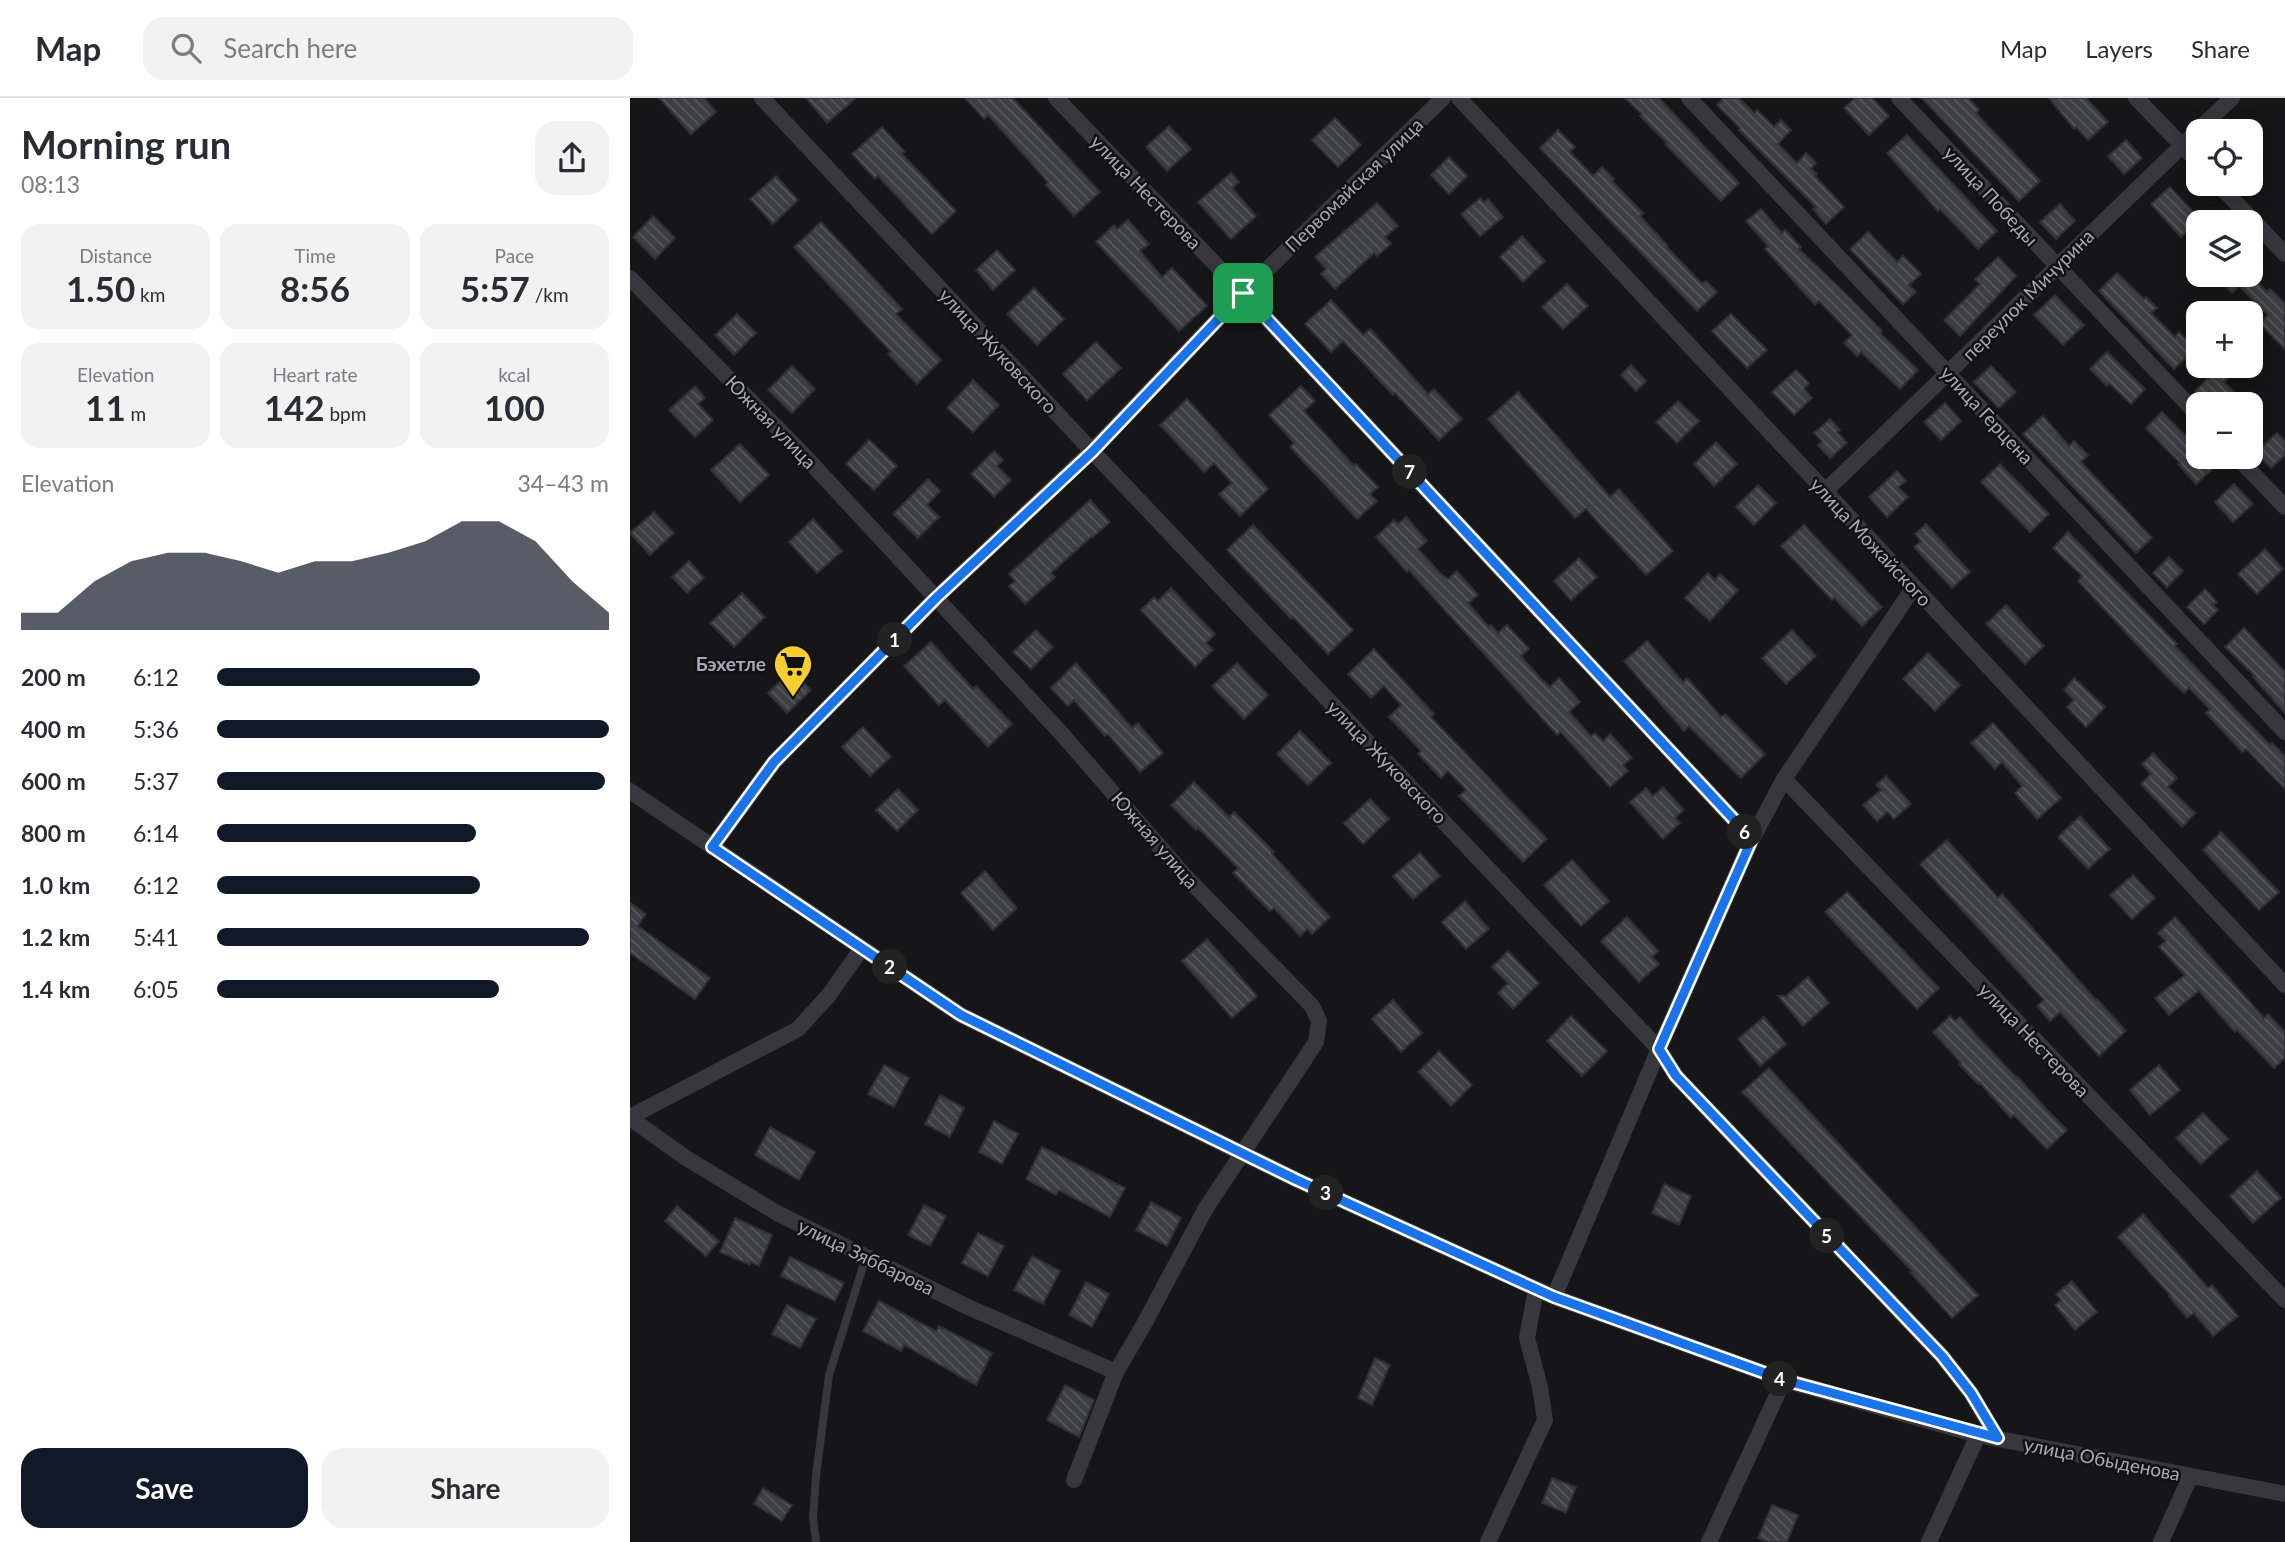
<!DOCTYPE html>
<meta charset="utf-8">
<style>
:root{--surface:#fff;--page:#f2f2f3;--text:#2b2b33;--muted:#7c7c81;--line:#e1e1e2;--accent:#111827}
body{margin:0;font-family:Lato,sans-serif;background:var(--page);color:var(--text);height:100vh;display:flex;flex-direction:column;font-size:26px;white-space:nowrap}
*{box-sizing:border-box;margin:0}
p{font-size:23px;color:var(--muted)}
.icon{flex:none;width:38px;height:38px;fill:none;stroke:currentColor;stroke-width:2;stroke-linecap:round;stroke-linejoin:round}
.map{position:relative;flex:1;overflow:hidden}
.panel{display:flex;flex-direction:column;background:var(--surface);width:630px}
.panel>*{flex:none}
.buttons{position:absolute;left:1556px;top:21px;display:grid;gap:14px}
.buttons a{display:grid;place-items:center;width:77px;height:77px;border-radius:14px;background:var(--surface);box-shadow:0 4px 18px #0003;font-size:35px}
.pin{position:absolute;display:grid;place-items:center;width:60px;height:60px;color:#fff;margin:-30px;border-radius:14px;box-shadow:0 4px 10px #0006}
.km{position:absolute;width:35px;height:35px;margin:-18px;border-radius:50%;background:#222;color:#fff;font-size:19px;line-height:35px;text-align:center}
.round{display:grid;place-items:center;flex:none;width:74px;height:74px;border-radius:21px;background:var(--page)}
.overview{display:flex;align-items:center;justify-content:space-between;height:119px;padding:0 21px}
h1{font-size:38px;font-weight:700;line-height:52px}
.figures{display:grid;grid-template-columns:repeat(3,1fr);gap:10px;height:119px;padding:7px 21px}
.figures div{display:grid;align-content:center;border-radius:18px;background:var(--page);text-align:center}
.figures b{font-size:35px;font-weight:700}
.figures small{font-size:19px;font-weight:400}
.figures p{font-size:19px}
.chart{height:196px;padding:14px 21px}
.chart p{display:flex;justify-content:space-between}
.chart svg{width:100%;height:126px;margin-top:7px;fill:var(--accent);opacity:.7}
.primary-button{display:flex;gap:14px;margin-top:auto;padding:14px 21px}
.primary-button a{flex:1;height:80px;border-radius:21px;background:var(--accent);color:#fff;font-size:28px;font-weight:700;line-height:80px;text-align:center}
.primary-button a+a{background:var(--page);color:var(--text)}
ul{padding:0 21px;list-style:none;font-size:23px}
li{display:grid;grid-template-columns:112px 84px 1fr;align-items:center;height:52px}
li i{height:18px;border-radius:9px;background:var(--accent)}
header{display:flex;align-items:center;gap:42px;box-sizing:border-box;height:98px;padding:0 35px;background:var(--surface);border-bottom:2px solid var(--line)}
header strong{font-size:33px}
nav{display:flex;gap:38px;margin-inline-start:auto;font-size:24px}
.search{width:490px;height:63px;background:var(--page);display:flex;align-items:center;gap:18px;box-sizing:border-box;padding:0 24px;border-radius:21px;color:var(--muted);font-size:26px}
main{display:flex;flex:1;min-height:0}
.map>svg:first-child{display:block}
.building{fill:url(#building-back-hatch);stroke:#303034;stroke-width:2}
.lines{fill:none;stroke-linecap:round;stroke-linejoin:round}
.lane{stroke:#37373d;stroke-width:8}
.street{stroke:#37373d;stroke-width:16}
.route-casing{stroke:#fff;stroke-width:14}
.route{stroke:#1a73e8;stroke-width:9}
.labels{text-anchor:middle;stroke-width:5;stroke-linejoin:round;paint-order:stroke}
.street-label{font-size:19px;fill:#a7aab8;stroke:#111113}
.poi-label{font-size:19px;font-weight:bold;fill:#a7aab8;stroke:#111113;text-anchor:end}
</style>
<header>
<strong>Map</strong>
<div class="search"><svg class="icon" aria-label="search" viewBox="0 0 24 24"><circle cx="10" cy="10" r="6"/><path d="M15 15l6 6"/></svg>Search here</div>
<nav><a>Map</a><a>Layers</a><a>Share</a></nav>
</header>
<main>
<section class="panel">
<div class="overview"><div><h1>Morning run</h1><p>08:13</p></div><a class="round"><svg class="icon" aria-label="share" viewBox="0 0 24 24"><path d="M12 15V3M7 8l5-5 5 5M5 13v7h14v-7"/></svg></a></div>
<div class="figures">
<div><p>Distance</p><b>1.50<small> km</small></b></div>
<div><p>Time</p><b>8:56</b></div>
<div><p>Pace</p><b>5:57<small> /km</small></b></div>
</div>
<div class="figures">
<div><p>Elevation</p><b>11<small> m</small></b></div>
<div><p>Heart rate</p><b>142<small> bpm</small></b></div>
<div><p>kcal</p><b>100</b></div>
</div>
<div class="chart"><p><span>Elevation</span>34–43 m</p>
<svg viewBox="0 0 160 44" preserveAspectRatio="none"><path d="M0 44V38L10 38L20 27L30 20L40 17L50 17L60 20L70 24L80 20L90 20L100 17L110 13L120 6L130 6L140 13L150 27L160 38V44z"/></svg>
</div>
<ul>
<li><b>200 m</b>6:12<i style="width:67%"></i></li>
<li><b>400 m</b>5:36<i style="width:100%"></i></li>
<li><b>600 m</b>5:37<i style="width:99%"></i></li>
<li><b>800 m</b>6:14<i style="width:66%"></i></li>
<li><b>1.0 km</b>6:12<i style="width:67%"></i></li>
<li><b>1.2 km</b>5:41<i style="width:95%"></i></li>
<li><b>1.4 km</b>6:05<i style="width:72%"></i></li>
</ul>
<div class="primary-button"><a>Save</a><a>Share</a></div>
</section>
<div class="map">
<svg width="1655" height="1444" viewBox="0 0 1655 1444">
<defs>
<pattern id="building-back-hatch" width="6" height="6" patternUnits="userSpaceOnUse" patternTransform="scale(1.75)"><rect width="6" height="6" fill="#3d3e42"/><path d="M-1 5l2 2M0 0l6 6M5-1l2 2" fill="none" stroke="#56575b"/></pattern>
</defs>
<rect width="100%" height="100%" fill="#161618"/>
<g class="building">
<path d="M29 0H74L86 14 61 36Z"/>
<path d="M176 0H226L197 25Z"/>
<path d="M335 0H383L470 94 444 118 416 87 418 84 358 17 354 21Z"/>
<path d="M995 0H1029L1109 85 1091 103 1035 46 1037 45 1010 18 1012 16Z"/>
<path d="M1094 0H1109L1124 15 1127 12 1144 29 1151 22 1161 32 1148 46 1167 65 1176 55 1186 65 1181 71 1187 76 1185 78 1214 109 1196 126 1183 111 1186 109 1109 32 1110 30 1087 7Z"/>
<path d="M1225 0H1242L1259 18 1239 37 1214 10Z"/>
<path d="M1292 0H1338L1349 11 1346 15 1410 83 1389 103Z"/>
<path d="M1419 0H1456L1478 24 1458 42 1446 29 1444 31Z"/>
<path d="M705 20 731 47 708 69 682 42Z"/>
<path d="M539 28 561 51 537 73 516 49Z"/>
<path d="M252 29 275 54 272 56 326 113 302 136 248 78 245 81 222 56Z"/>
<path d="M928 32 945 49 940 54 963 78 972 69 984 81 982 83 1013 115 1010 118 1038 148 1037 149 1072 186 1076 183 1087 194 1067 213 910 50Z"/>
<path d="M1277 37 1367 133 1348 151 1310 111 1308 113 1257 55Z"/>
<path d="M1496 42 1512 60 1494 76 1478 58Z"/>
<path d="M819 59 837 78 819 96 801 77Z"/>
<path d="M601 75 609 84 602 90 626 118 601 141 568 104Z"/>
<path d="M146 78 168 102 143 126 120 101Z"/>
<path d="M1540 89 1570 121 1551 139 1521 106Z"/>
<path d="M850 100 854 104 858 101 873 119 850 138 831 116Z"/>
<path d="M747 105 768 128 755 139 761 146 747 158 744 155 705 191 691 176 696 171 685 159Z"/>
<path d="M1430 106 1445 123 1426 141 1410 124Z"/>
<path d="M1131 111 1152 135 1155 132 1171 149 1169 151 1218 198 1252 233 1250 235 1288 272 1270 291 1231 254 1227 258 1214 245 1222 237 1189 203 1185 207 1135 151 1138 148 1116 123Z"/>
<path d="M23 118 45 140 25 161 3 139Z"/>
<path d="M498 122 519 146 510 153 532 179 542 170 577 208 549 233 466 144 484 127 487 131Z"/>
<path d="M191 124 272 211 266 216 311 262 287 286 258 256 261 254 164 149Z"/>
<path d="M1238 134 1267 164 1273 158 1291 176 1279 187 1286 194 1273 206 1220 151Z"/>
<path d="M892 138 915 163 893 184 870 159Z"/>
<path d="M367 152 385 172 363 192 346 172Z"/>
<path d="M1368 159 1386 178 1330 238 1314 222 1350 186 1345 181Z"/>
<path d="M1487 175 1514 201 1516 199 1527 210 1521 215 1545 239 1549 234 1565 251 1544 271 1469 193Z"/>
<path d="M1585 177H1621L1637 194 1640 191 1655 206V251L1630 226 1638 217 1609 188 1602 195Z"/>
<path d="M937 186 958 208 933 231 912 209Z"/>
<path d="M404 190 434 221 407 247 377 216Z"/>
<path d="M1425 197 1454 227 1433 247 1404 217Z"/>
<path d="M701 202 733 237 740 231 798 296 804 291 832 321 809 342 765 295 763 297 713 243 701 254 675 226Z"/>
<path d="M107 216 126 235 104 257 85 237Z"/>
<path d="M1101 216 1137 252 1117 270 1082 233Z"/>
<path d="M466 244 491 270 457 302 433 276Z"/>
<path d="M1477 254 1515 291 1501 306 1479 285 1477 288 1460 271Z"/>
<path d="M1001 267 1016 283 1006 293 991 277Z"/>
<path d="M162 268 185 291 162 315 138 292Z"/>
<path d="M1361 268 1386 294 1369 310 1344 284Z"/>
<path d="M1590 268 1600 278 1594 284 1616 306H1578L1565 293Z"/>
<path d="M1166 272 1179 285 1174 291 1182 300 1164 317 1142 294Z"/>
<path d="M343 282 369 307 343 334 317 310Z"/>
<path d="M65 288 75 300 68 306 83 322 65 339 39 312Z"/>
<path d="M671 288 685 303 674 313 724 368 726 366 748 389 740 396 747 403 727 421 660 349 664 345 639 317Z"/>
<path d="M888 294 980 399 989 391 1043 453 1016 477 956 411 945 420 858 321Z"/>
<path d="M557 301 638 391 610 418 589 396 602 385 584 365 574 374 530 327Z"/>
<path d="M1048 303 1069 323 1047 345 1026 324Z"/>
<path d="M1315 305 1331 323 1311 342 1294 324Z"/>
<path d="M1532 314 1568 350V359H1578L1586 368 1566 386 1548 366 1550 365 1516 330Z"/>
<path d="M1413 318 1439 348 1444 343 1458 357 1451 364 1522 440 1506 455 1393 336Z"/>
<path d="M1200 321 1210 332 1207 334 1217 345 1200 360 1188 347 1192 343 1184 335Z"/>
<path d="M1647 335 1655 343V357L1641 370 1626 354Z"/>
<path d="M239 342 267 368 244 392 216 366Z"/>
<path d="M1086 344 1107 366 1084 388 1064 366Z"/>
<path d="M110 346 139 377 110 404 81 372Z"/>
<path d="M364 353 373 362 367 368 381 382 364 399 341 376Z"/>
<path d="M1370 366 1419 416 1400 434 1351 384Z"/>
<path d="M1267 373 1276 383 1268 389 1278 399 1257 419 1239 399Z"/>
<path d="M298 381 310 393 297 407 309 419 288 440 263 416Z"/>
<path d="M1604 386 1623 406 1603 424 1585 404Z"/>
<path d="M1128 387 1146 405 1124 427 1106 409Z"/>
<path d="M460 402 480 424 462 440 461 439 421 475 425 479 395 506 379 488 385 483 379 476Z"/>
<path d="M24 414 44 435 20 457 0 435Z"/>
<path d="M776 419 797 443 788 451 810 475 818 481 827 473 848 497 838 505 859 529 861 527 868 535 877 527 899 551 891 558 912 582 920 589 929 580 950 604 939 614 961 638 965 635 973 643 980 636 1002 660 993 667 998 673 980 689 931 634 927 637 779 472 777 474 746 439 764 422 768 426Z"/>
<path d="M183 421 212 453 187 475 159 444Z"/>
<path d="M1296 426 1340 474 1322 490 1284 449 1291 443 1285 436Z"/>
<path d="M623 427 723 532 698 556 663 519 661 521 597 452Z"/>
<path d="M1174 427 1252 509 1232 528 1204 500 1202 502 1151 448Z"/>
<path d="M1438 434 1547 546 1545 548 1612 618 1640 647 1642 645 1655 658V691L1616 651 1612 654 1576 615 1580 611 1559 590 1554 595 1537 579 1448 483 1452 478 1423 450Z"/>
<path d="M1635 451 1653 471 1627 496 1608 476Z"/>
<path d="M1539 459 1553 473 1537 489 1523 475Z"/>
<path d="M949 460 967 479 941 502 924 483Z"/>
<path d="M59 463 74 480 57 495 42 479Z"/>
<path d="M1078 475 1085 482 1090 476 1108 492 1080 523 1055 500Z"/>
<path d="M541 490 585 536 576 545 583 552 565 569 511 512 524 499 528 503Z"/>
<path d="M1575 491 1587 504 1583 507 1588 512 1574 526 1557 509Z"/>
<path d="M112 495 135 519 104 549 80 525Z"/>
<path d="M1376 507 1414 548 1395 566 1356 526Z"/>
<path d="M1614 530 1655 574V615L1623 579 1625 578 1595 549Z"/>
<path d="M406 532 423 549 401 571 383 554Z"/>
<path d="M1162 532 1186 558 1156 586 1132 560Z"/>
<path d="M1017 543 1053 584 1057 580 1091 619 1095 616 1135 656 1111 680 1059 628 1054 633 994 563Z"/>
<path d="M301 544 343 591 346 588 382 626 358 649 315 602 309 607 274 568Z"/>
<path d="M744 551 804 616 801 619 917 741 893 764 829 698 836 692 818 673 811 680 788 656 791 653 759 619 771 607 754 588 741 600 718 576Z"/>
<path d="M1298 555 1330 587 1305 613 1273 581Z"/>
<path d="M446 565 502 630 508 625 533 655 510 674 478 636 475 638 444 602 438 608 421 590Z"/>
<path d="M607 565 638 597 614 621 582 588Z"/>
<path d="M162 572 181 592 157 615 138 595Z"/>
<path d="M1444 580 1475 609 1456 629 1437 609 1444 602 1434 592Z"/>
<path d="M1363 625 1431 700 1407 721 1385 695 1392 688 1372 664 1365 671 1341 645Z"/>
<path d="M233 629 261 659 240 678 212 649Z"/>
<path d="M670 633 701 665 678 687 647 656Z"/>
<path d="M1523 655 1547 680 1538 689 1565 715 1552 729 1511 686 1521 676 1512 666Z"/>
<path d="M1256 678 1281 706 1264 721 1258 714 1247 723 1233 707 1251 692 1246 687Z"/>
<path d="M564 684 599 719 604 714 644 754 642 756 700 819 682 836 677 831 670 838 644 810 640 813 603 775 608 770 568 730 566 732 541 707Z"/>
<path d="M1033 689 1054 712 1045 720 1050 725 1033 741 1000 704 1016 690 1023 698Z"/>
<path d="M268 691 288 712 267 733 246 712Z"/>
<path d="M740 701 759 721 733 746 714 725Z"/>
<path d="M1450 718 1480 751 1458 771 1428 739Z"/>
<path d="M1591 734 1649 794 1629 812 1573 752Z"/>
<path d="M1317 742 1368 800 1372 796 1466 902 1467 901 1496 933 1469 958 1430 914 1420 923 1407 908 1414 902 1290 766Z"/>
<path d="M790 755 810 778 783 801 763 778Z"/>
<path d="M942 762 979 803 951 828 914 787Z"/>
<path d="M355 773 387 810 363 832 331 795Z"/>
<path d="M1503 777 1525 800 1502 821 1480 797Z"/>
<path d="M1217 794 1309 890 1287 911 1195 814Z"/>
<path d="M835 803 859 831 836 851 812 824Z"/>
<path d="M0 805 16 816 8 828 80 880 65 901 0 855Z"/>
<path d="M997 819 1028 853 1022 859 1029 866 1009 884 971 843Z"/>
<path d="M1545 819 1634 920 1638 916 1655 934V960L1644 970 1607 932 1605 934 1569 893 1539 917 1525 900 1555 877 1529 849 1536 843 1528 835Z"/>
<path d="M577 841 627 898 602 920 552 863Z"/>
<path d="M878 853 909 885 883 911 868 895 878 885 862 869Z"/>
<path d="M1178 879 1199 905 1173 928 1148 898H1156Z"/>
<path d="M763 902 792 935 771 954 742 921Z"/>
<path d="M941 918 977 953 952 978 917 943Z"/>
<path d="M1320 918 1325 923 1330 919 1346 937 1387 980 1388 979 1417 1012 1437 1032 1417 1051 1384 1017 1381 1020 1350 985 1348 986 1329 966 1331 965 1303 934Z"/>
<path d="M1134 919 1156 946 1130 968 1108 941Z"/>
<path d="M809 953 842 987 821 1008 788 974Z"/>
<path d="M254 967 279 980 264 1009 238 996Z"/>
<path d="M1529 967 1550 992 1520 1017 1500 992Z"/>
<path d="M1139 970 1348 1197 1322 1220 1280 1174 1282 1173 1112 994Z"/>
<path d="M310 997 334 1010 320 1039 295 1026Z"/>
<path d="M1573 1015 1598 1041 1571 1066 1546 1040Z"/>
<path d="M364 1023 388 1036 372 1066 349 1054Z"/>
<path d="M140 1029 185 1054 169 1082 125 1057Z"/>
<path d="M412 1049 495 1090 480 1119 429 1092 426 1097 396 1081Z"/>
<path d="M1627 1073 1651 1100 1623 1125 1600 1098Z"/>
<path d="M1034 1086 1061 1098 1049 1127 1022 1115Z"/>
<path d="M521 1104 551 1120 537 1148 506 1132Z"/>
<path d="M294 1107 316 1118 300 1148 278 1137Z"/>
<path d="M47 1108 89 1143 76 1158 35 1123Z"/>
<path d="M1513 1116 1578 1190 1582 1187 1608 1218 1583 1238 1564 1215 1557 1220 1539 1198 1540 1197 1488 1139Z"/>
<path d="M105 1120 142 1137 129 1168 121 1164 120 1167 90 1154Z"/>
<path d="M348 1135 374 1148 358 1178 332 1165Z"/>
<path d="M402 1158 430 1173 413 1206 384 1192Z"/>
<path d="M160 1159 214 1185 205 1203 151 1178Z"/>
<path d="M1442 1183 1467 1214 1445 1232 1425 1207 1431 1202 1426 1196Z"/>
<path d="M456 1184 479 1196 462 1229 439 1217Z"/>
<path d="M249 1203 306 1233 309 1228 362 1255 346 1287 274 1247 271 1253 233 1233Z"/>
<path d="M157 1207 186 1221 170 1250 142 1236Z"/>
<path d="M745 1260 760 1267 742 1307 728 1300Z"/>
<path d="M435 1287 464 1302 449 1339 417 1322Z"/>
<path d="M922 1380 946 1389 936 1415 912 1405Z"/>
<path d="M133 1390 162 1407 152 1423 124 1406Z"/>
<path d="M1142 1407 1168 1417 1157 1444H1138L1128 1440Z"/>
</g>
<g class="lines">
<path class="lane" d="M186 1444 183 1420 186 1378 199 1277 236 1159"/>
<g class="street">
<path d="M132 0 462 353 1029 951 1046 978 1312 1258 1341 1295 1368 1341"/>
<path d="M426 0 613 195 1122 741"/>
<path d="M829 0 1655 887"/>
<path d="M1059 0 1655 634"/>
<path d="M1269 0 1568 317"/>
<path d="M1506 0 1568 64"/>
<path d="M1588 86 1655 156"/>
<path d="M0 180 169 352 431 635 555 778 682 908 689 923 686 944 576 1110 513 1228 486 1274 444 1382"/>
<path d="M1607 359 1655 409"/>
<path d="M1194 394C1331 264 1465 130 1602 0"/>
<path d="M1154 681 1655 1202"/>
<path d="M0 693 331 917 667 1082 924 1199 1154 1282 1348 1337 1655 1396"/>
<path d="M82 749 144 664 306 500 462 353 613 195 813 0"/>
<path d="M0 1019 168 931 199 897 232 850"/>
<path d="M0 1020 56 1060 147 1115 338 1209 486 1274"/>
<path d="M924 1199 1029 951 1122 741 1154 681 1284 489"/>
<path d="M858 1444 915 1322 910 1289 897 1240 906 1191"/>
<path d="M1079 1444 1154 1282"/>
<path d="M1299 1444 1348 1337"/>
<path d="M1531 1444 1560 1379"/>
</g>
</g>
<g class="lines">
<g class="route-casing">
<path id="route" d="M613 195 1122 741 1029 951 1046 978 1312 1258 1341 1295 1368 1340 1154 1282 924 1199 667 1082 331 917 82 749 144 664 306 500 462 354Z"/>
</g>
<use href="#route" class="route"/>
</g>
<defs>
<g id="supermarket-pin" transform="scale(2.0125)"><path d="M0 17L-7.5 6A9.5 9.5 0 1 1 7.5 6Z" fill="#f5cf31" stroke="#111113"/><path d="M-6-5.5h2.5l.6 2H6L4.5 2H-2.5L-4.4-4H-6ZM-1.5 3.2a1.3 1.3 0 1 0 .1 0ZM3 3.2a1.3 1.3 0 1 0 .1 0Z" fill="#111"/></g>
</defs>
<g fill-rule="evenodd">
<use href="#supermarket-pin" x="163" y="566"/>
</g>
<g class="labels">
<g class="street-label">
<text transform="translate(724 87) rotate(-44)" y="7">Первомайская улица</text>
<text transform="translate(516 94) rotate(46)" y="7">улица Нестерова</text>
<text transform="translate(1361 98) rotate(47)" y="7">улица Победы</text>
<text transform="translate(1398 197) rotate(-45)" y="7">переулок Мичурина</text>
<text transform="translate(368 253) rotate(47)" y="7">улица Жуковского</text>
<text transform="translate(1357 317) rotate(47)" y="7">улица Герцена</text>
<text transform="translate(141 324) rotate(46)" y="7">Южная улица</text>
<text transform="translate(1241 444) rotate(47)" y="7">улица Можайского</text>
<text transform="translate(757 664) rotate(46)" y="7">улица Жуковского</text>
<text transform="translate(525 742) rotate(49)" y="7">Южная улица</text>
<text transform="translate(1404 942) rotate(46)" y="7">улица Нестерова</text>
<text transform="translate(236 1159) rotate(26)" y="7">улица Зяббарова</text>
<text transform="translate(1472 1361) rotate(11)" y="7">улица Обыденова</text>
</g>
<g class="poi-label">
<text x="136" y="573">Бэхетле</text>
</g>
</g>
</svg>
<div class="buttons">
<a><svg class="icon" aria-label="locate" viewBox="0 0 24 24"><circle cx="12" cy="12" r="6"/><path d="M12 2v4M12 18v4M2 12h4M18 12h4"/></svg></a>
<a><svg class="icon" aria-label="layers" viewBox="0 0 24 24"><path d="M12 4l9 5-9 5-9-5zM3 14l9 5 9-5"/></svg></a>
<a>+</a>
<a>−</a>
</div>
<div class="pin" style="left:613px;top:195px;background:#1e9e55"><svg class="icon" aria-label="arrive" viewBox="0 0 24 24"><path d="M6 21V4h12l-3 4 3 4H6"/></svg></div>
<b class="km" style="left:265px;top:542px">1</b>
<b class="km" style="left:260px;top:869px">2</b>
<b class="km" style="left:696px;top:1095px">3</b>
<b class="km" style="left:1150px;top:1281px">4</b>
<b class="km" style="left:1197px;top:1138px">5</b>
<b class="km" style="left:1115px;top:734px">6</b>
<b class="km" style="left:780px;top:374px">7</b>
</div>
</main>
